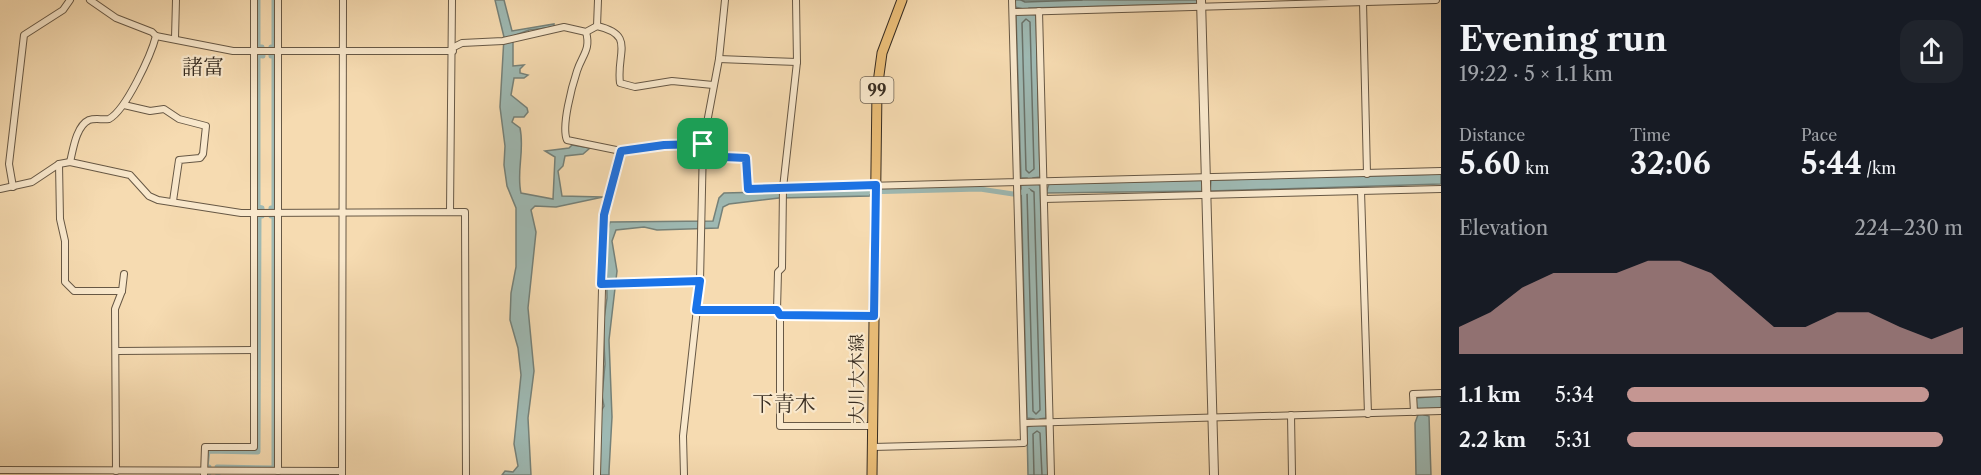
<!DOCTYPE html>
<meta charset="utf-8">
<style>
:root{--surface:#171b24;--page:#20242c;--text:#f1f3f6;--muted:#9ea1a6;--accent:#c59692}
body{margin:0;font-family:"Libre Caslon Text","Noto Serif JP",serif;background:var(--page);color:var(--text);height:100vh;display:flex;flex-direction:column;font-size:22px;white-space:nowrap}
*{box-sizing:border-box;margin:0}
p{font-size:20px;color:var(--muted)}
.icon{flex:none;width:33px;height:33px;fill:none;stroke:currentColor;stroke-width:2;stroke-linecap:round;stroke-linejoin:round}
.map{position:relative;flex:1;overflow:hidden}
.sheet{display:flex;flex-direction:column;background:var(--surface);width:540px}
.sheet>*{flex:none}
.pin{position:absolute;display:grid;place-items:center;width:51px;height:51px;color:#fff;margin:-26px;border-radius:12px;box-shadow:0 3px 9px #0006}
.round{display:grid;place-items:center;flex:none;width:63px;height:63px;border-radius:18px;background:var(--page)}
.head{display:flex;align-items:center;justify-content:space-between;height:102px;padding:0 18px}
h1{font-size:33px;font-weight:700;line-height:45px}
.metrics{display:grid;grid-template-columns:repeat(3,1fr);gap:9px;height:102px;padding:6px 18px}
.metrics div{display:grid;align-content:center}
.metrics b{font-size:30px;font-weight:700}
.metrics small{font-size:16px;font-weight:400}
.metrics p{font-size:16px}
.chart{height:168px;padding:12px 18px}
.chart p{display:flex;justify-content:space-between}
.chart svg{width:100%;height:108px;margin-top:6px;fill:var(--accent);opacity:.7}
ul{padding:0 18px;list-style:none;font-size:20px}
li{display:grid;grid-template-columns:96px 72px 1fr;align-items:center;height:45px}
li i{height:15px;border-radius:8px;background:var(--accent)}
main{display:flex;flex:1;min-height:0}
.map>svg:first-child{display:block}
.water{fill:#9eb9b3;stroke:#758179;stroke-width:1.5}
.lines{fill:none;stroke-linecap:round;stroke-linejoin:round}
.shore{stroke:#6a726a;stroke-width:1.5}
.canal{stroke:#9eb9b3;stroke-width:5}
.minor-casing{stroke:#675845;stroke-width:8}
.tertiary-casing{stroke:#675845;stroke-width:10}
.primary-casing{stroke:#372c21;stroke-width:11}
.minor{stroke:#f9e8cc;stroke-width:6}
.tertiary{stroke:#f9e8cc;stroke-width:8}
.primary{stroke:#ebbe78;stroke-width:9}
.route-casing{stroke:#fff;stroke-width:12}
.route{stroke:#1a73e8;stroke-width:8}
.labels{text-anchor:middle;stroke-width:4.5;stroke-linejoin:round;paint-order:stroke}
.shield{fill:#f9e8cc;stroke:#716454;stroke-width:1.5}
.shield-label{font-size:16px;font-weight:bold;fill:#372c21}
.street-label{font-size:18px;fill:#372c21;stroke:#f9e8cc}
.quarter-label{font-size:21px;fill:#372c21;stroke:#f9e8cc}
</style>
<main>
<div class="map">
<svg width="1441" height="475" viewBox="0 0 1441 475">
<rect width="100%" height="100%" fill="#f6dbb1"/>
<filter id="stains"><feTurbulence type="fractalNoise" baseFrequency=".00333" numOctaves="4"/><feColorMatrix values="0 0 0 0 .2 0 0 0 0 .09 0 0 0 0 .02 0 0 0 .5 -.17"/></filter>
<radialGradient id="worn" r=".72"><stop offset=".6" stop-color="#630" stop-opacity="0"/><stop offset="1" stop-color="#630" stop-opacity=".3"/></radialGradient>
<g class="water">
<path d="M495 0H504L512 31 554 24V27L529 30 513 36V66L524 65 520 69V73L528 75 524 78H514L511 95 527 108 528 112 524 117H514L512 122 520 128C525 151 516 171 521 193L553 199 555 157 545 151 569 148 572 145 590 148 583 154 565 156 563 166 558 171 562 196 603 197 556 207 535 206 531 210 536 232 528 308 534 371 528 418 531 475H502L505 471 513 472 518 466 514 444 521 375 518 348 510 320 511 293 516 267V208L507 186 504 165 505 146 500 107 504 37Z"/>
<path d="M1015 0H1198L1197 4 1029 8V14L1036 15 1040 177 1033 178V183L1040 185 1046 418 1040 419 1039 425 1046 426 1048 475H1028L1027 427 1034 425V419L1027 418 1021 185 1027 184V178H1021L1016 15 1023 9 1015 7Z"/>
<path d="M1441 174V184L1210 191 1211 180Z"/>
<path d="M1203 180 1202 191 1046 193 1049 184Z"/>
<path d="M869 189 870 196 779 198 729 204 723 207 718 228 657 230 644 227 616 230 612 241 617 271 609 340 612 417 609 471V475H600V413L604 406 602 396 605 364 603 326 607 298 606 237 610 222 713 221 719 198 724 193Z"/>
<path d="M1441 396V408L1424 409V415L1429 416 1431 475H1416L1415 423 1420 409 1416 408V398Z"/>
</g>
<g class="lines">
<g class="shore">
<path d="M1021 0 1025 2 1082 0"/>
<path d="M1026 19 1030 22 1034 169 1029 173 1026 170 1022 23Z"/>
<path d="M1029 189 1034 192 1040 410 1036 414 1033 411 1027 192Z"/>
<path d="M1034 475 1033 434 1037 431 1040 433 1042 475"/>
</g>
<g class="canal">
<path d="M864 192 980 189 1013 194 1028 191"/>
<path d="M209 473V467H206L208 451 258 452 259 216H262V208L258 207V55L263 56 262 47H258V0"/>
<path d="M218 475 217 467 274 468V216H271V208H274V56H271V47L274 48V0"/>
</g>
<g class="minor-casing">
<g id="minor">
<path d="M90 0 116 18 152 32 156 36 233 51H453"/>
<path d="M796 0 797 62 783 188 782 268 778 272 777 310 780 315V426H873"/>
<path d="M1363 2 1367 174"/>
<path d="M1039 11 1051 475"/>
<path d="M1013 12 1436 0"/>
<path d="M597 26 598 0"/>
<path d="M586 32C591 50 582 55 577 71 572 86 561 127 567 140L621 151 664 145 703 144"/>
<path d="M175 38 176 0"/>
<path d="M452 48 462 43 503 41 564 27 586 32 597 26C636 35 616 53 620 83L635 87 672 81 713 85"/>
<path d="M719 59 797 62"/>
<path d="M124 105 150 111 164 109 179 119 206 126 203 154 200 158 179 160 173 201"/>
<path d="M703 156 746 158 748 189 1441 171"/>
<path d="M70 162C73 150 76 126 89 120 95 118 103 120 109 119 126 110 151 55 156 36"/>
<path d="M59 164 60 219 65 241V282L74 291H122"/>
<path d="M13 187 9 164 24 35 63 10 70 0"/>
<path d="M0 189 32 182 59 164 70 162 130 175 149 196 158 200 241 213 465 212 466 475"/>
<path d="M1361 191 1368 414"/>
<path d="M1044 199 1441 189"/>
<path d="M450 212 452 0"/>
<path d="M601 284 700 281"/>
<path d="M696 310H777"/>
<path d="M780 315 874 316"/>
<path d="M117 351 254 350"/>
<path d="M1414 412 1413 394 1441 393"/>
<path d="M1291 415 1292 475"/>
<path d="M1024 423 1441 411"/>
<path d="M873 447 1024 443 1012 0"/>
<path d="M0 470 342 471"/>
<path d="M116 471 115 309 122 291 124 274"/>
<path d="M278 471V0"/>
<path d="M204 475 205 447H254V0"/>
<path d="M342 475 343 0"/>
<path d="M597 475 604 215 621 151"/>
<path d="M684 475 683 436 700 281 703 144 719 59 725 0"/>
</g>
</g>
<g class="tertiary-casing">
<path id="tertiary" d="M1201 0 1214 475"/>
</g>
<g class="primary-casing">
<path id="primary" d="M872 475 877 90 882 53 902 0"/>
</g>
<use href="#minor" class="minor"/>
<use href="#tertiary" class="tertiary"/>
<use href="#primary" class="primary"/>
</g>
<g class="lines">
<g class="route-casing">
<path id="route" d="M703 144V156L746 158 748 189 876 185 874 316 780 315 777 310H696L700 281 601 284 604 215 621 151 664 145Z"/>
</g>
<use href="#route" class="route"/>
</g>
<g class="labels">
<rect class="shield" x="860.5" y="77" width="33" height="26" rx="4.5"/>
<g class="shield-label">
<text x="877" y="96">99</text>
</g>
<g class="street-label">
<text transform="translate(857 379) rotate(-90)" y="6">大川大木線</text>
</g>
<g class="quarter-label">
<text x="203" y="74">諸富</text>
<text x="784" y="411">下青木</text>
</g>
</g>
<rect width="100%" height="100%" filter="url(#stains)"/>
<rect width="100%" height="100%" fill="url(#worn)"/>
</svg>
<div class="pin" style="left:703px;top:144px;background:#1e9e55"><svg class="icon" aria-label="arrive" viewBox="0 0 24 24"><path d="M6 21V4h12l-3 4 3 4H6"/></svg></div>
</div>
<section class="sheet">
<div class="head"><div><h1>Evening run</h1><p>19:22 · 5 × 1.1 km</p></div><a class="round"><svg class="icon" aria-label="share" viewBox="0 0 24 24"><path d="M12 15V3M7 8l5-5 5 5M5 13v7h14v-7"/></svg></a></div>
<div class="metrics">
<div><p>Distance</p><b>5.60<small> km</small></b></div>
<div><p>Time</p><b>32:06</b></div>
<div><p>Pace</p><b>5:44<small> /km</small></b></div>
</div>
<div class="chart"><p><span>Elevation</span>224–230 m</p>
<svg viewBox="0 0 160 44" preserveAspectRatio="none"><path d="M0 44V33L10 27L20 17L30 11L40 11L50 11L60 6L70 6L80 11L90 22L100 33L110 33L120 27L130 27L140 33L150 38L160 33V44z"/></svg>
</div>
<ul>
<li><b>1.1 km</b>5:34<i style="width:90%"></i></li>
<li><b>2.2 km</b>5:31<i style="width:94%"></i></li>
</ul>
</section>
</main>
